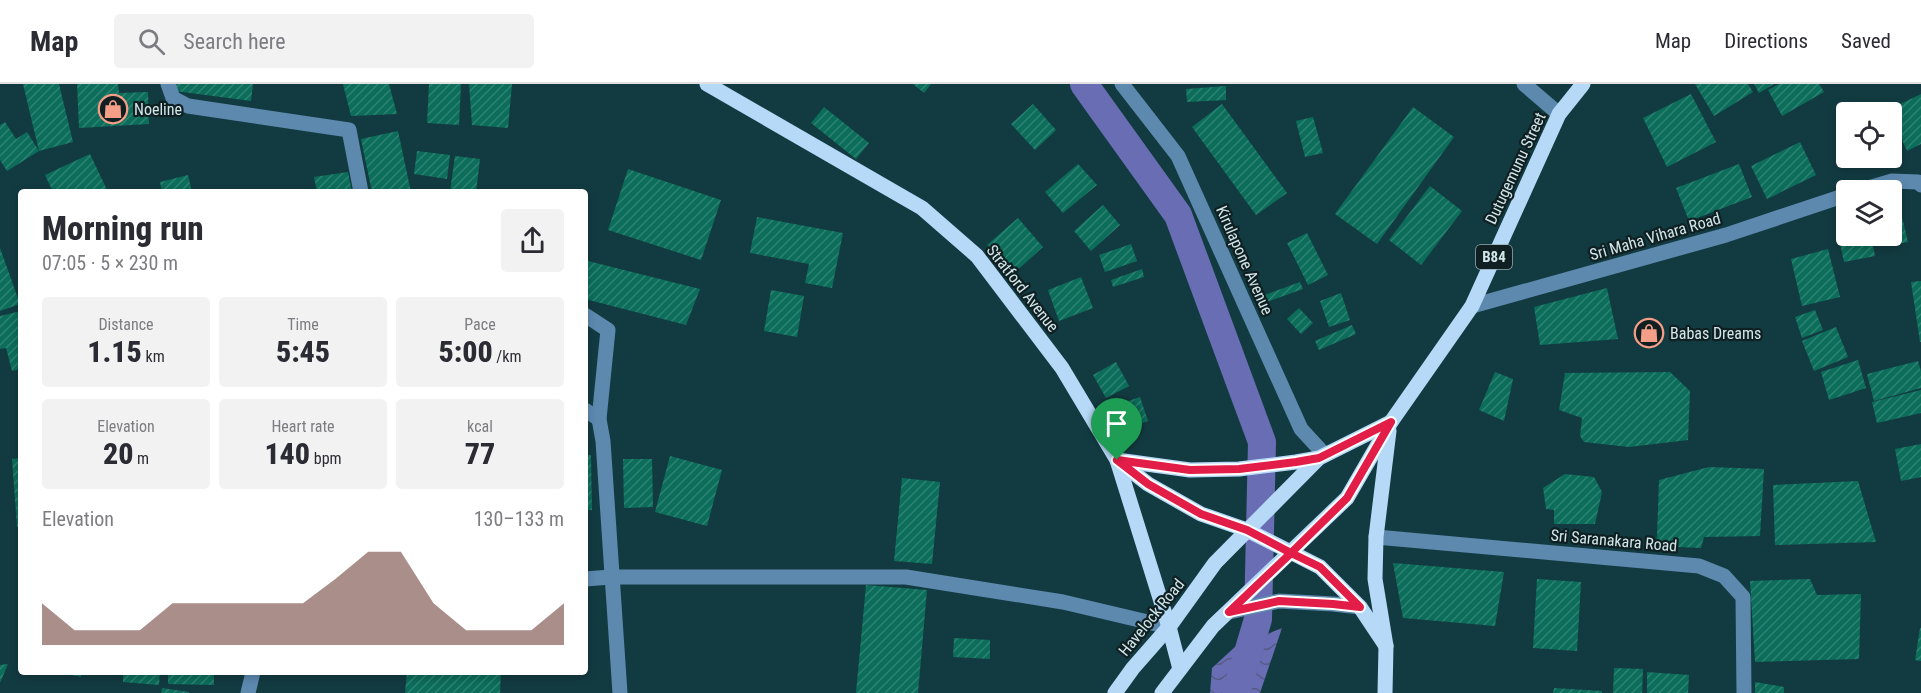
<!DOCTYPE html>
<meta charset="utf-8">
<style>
:root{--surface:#fff;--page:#f2f2f3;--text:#2b2b33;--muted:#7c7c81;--line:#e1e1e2;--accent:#855f59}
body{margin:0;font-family:"Roboto Condensed",sans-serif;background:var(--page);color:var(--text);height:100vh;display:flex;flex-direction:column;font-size:22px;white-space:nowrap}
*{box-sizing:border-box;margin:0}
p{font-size:20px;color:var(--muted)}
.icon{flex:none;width:33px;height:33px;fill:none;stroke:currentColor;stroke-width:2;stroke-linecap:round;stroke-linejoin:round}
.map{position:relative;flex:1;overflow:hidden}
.panel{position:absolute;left:18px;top:105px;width:570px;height:486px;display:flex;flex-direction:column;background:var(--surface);border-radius:6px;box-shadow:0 3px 9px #0003}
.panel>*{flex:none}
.controls{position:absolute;left:1836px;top:18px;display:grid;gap:12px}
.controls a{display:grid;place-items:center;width:66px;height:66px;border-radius:6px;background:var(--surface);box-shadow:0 3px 9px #0003;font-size:30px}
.pin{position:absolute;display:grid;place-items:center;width:51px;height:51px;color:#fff;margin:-62px -26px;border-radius:50% 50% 50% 0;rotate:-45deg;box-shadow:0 0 6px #0007}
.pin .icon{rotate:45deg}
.round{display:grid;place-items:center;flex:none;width:63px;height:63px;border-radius:6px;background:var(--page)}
.overview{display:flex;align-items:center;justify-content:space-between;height:102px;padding:0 24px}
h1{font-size:33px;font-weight:800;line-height:45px}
.stats{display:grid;grid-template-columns:repeat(3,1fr);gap:9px;height:102px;padding:6px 24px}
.stats div{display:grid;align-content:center;border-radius:6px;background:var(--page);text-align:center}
.stats b{font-size:30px;font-weight:800}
.stats small{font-size:16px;font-weight:400}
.stats p{font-size:16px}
.chart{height:168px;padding:12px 24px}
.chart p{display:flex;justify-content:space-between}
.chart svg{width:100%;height:108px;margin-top:6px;fill:var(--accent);opacity:.7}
header{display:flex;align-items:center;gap:36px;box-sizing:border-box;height:84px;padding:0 30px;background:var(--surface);border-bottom:2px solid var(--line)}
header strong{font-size:28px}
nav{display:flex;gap:33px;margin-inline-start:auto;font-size:21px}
.search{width:420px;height:54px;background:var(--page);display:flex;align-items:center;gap:15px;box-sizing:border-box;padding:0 21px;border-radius:6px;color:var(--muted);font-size:22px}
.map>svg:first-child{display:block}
.water{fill:url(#water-waves)}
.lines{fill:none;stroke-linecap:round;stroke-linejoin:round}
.canal{stroke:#696db4;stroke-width:28}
.building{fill:url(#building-hatch)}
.minor{stroke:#5d89af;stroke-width:15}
.major{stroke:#b6d9f8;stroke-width:15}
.route-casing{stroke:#fff;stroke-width:12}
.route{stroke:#e11d48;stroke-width:8}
.labels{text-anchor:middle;stroke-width:4.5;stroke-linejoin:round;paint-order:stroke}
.shield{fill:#0f1f22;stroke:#98abae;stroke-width:1.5}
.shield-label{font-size:15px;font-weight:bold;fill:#d2e7ea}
.poi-label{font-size:16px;fill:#d2e7ea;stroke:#0f1f22;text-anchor:start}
.street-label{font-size:16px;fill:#d2e7ea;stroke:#0f1f22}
</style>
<header>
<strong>Map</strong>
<div class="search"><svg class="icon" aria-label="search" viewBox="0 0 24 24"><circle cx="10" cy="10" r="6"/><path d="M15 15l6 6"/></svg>Search here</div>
<nav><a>Map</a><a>Directions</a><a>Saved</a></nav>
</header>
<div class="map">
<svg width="1921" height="609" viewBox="0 0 1921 609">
<defs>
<pattern id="water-waves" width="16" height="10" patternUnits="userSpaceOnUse" patternTransform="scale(1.5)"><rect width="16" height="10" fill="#696db4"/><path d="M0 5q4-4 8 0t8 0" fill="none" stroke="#565b82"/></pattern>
<pattern id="building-hatch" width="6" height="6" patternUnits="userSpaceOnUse" patternTransform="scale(1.5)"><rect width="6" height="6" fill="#0c6d5a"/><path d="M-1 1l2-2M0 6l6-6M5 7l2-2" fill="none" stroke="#2e8272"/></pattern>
</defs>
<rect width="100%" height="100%" fill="#123b41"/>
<path class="water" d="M1282 544 1260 609H1210L1212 584 1236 562Z"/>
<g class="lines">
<path class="canal" d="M1084 0 1178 131 1262 358 1258 535 1236 609"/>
</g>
<g class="building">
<path d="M23 0H59L73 58 39 67 7 87 0 76V41L5 38 16 55 27 48 39 67Z"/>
<path d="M77 0H118L119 9 148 8 149 40 79 44Z"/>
<path d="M176 0H253L251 17 175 7Z"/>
<path d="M343 0H389L397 30 351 32Z"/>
<path d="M429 0H461L459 41 427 39Z"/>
<path d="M469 0H512L508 44 472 41Z"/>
<path d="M913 0H931L924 9Z"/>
<path d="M1695 0H1748L1753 8 1714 32Z"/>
<path d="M1754 0H1774L1759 9Z"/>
<path d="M1779 0H1819L1824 8 1782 32 1768 6Z"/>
<path d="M1226 2V16L1187 18 1186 5Z"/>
<path d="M1691 10 1716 58 1667 83 1643 34Z"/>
<path d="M1921 10V60L1907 67 1892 33V28L1888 26Z"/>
<path d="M1033 20 1056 46 1035 66 1011 40Z"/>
<path d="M1222 20 1287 109 1256 131 1192 43Z"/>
<path d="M824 23 869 59 856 75 811 39Z"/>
<path d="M1413 23 1454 53 1377 160 1335 130Z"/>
<path d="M1313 33 1323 69 1305 73 1296 37Z"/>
<path d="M398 47 411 108H372L361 55Z"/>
<path d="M1800 58 1816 91 1767 115 1751 82Z"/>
<path d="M417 67 450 71 447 95 414 90Z"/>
<path d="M90 70 108 108H53L45 91Z"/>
<path d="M455 72 480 75 476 108H450Z"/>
<path d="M1078 80 1097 101 1063 129 1045 108Z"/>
<path d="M1739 80 1752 113 1689 137 1676 104Z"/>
<path d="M628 85 721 116 701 176 608 146Z"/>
<path d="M348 88 352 108H317L314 93Z"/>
<path d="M188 91 192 108H162L160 98Z"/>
<path d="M1430 102 1462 127 1421 181 1389 156Z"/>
<path d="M1103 121 1120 141 1091 167 1074 147Z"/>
<path d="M1900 124 1908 158 1887 162 1884 152H1892V126Z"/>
<path d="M757 133 843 149 832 204 805 199 809 180 750 169Z"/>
<path d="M1018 134 1043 163 1013 190 987 161Z"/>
<path d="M1307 149 1328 191 1308 201 1287 159Z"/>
<path d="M1851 152H1871L1875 172 1844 178 1839 154Z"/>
<path d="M1131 160 1137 177 1105 188 1099 171Z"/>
<path d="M0 164 20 220 0 227Z"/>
<path d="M1828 165 1840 213 1802 222 1791 175Z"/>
<path d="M588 177 700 205 686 241 585 215V185Z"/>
<path d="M1142 185 1144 193 1113 203 1111 196Z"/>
<path d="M1081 193 1093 224 1059 237 1048 206Z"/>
<path d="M1921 197V258H1920L1911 198Z"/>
<path d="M1300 198 1303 205 1264 219 1262 212Z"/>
<path d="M1607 204 1618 255 1540 261 1534 223Z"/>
<path d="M771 206 804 212 797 253 764 247Z"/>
<path d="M1341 209 1350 236 1329 243 1320 217Z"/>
<path d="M1299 224 1313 239 1301 250 1287 235Z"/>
<path d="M1815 226 1823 246 1802 254 1795 233Z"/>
<path d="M21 227V285L12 287 6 264 0 265V232Z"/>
<path d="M1352 241 1356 250 1319 266 1315 257Z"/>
<path d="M1836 243 1848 273 1814 287 1802 257Z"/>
<path d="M1858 276 1866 304 1829 316 1821 288Z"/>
<path d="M1918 277 1921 287V304L1874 317 1867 290Z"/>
<path d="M1116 278 1129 302 1106 314 1093 291Z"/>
<path d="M1495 288 1513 295 1504 337 1479 326Z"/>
<path d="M1670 288 1690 307 1688 356 1629 363 1584 358 1580 352 1582 334 1559 326 1565 289Z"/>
<path d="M1921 306V329L1877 339 1872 318Z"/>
<path d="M1140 313 1148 337 1119 347 1111 323Z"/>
<path d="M1921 360V393L1901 397 1895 365Z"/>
<path d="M585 371H591L592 426H585Z"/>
<path d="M670 372 722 386 707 442 655 428Z"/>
<path d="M21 374V442L17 443 12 375Z"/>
<path d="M623 375H652L653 423 624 424Z"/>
<path d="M1709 383 1764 385 1760 452 1704 453 1701 464 1655 462 1657 452 1659 396Z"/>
<path d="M1565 390 1594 393 1602 408 1595 440H1554V426L1546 425 1543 404Z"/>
<path d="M902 394 940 398 932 480 894 477Z"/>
<path d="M1858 397 1876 458 1775 461 1773 401Z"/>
<path d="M1393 479 1504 488 1495 542 1403 534Z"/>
<path d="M1537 495 1581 498 1577 567 1533 564Z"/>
<path d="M1810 495 1817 511 1861 510 1859 575 1755 578 1750 497Z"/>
<path d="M866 501 927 506 918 609H856Z"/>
<path d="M1920 544H1921V577L1915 576Z"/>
<path d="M954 554 990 556V575L953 573Z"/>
<path d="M8 580 0 599V581Z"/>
<path d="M1614 584 1643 585 1642 609H1613Z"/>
<path d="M59 588H82L81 593Z"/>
<path d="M123 588H160L159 601 123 598Z"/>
<path d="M168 588H214V601L168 600Z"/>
<path d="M407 588H501L500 609H405Z"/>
<path d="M1647 588 1689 591 1688 609H1647Z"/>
<path d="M1755 598 1784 603V609H1755Z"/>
<path d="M162 604 189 608V609H161Z"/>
<path d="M1554 604 1602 607V609H1553Z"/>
</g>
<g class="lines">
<g class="minor">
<path d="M168 0 173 14 188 22 349 46 361 108"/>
<path d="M1122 0 1178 72 1301 345 1325 371"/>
<path d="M1524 0 1559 30"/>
<path d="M1862 106 1892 97 1918 98 1921 101"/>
<path d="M1472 222 1726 151 1846 111"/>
<path d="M585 231 608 246 599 335 603 357 620 609"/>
<path d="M585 326 599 335"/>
<path d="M1376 453 1699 482 1724 492 1743 513 1744 609"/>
<path d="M585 495 611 493H906L1063 518 1169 543"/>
<path d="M1229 528 1279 517 1333 520 1360 523"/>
<path d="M248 609 253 588"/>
</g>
<g class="major">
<path d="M707 0 922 124 977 172 1062 284 1117 376 1169 543 1180 585"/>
<path d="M1117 376 1148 400 1201 430 1247 446 1320 483 1360 523 1386 562"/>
<path d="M1117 376 1190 386 1239 385 1296 378 1319 374 1391 338"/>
<path d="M1115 609 1133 584 1169 543 1215 479 1319 374"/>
<path d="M1162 609 1213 542 1347 414 1391 338 1472 222 1559 30 1583 0"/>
<path d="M1385 609 1386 562 1375 495 1376 453 1389 347"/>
</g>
</g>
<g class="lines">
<g class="route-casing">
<path id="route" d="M1117 376 1148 400 1201 430 1247 446 1291 469 1229 528 1279 517 1333 520 1360 523 1320 483 1291 469 1347 414 1391 338 1319 374 1296 378 1239 385 1190 386 1117 376"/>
</g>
<use href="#route" class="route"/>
</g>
<defs>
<g id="shop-ring" transform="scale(1.5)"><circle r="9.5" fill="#0f1f22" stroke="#f49e87" stroke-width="1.5"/><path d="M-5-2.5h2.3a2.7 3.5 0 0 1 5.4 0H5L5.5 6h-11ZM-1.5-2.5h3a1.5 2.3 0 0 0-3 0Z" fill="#f49e87"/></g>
</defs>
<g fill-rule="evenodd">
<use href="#shop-ring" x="113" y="25"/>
<use href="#shop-ring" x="1649" y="249"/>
</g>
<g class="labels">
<rect class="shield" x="1476" y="161" width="36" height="24" rx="4.5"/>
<g class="shield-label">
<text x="1494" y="178">B84</text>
</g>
<g class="poi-label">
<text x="134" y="31">Noeline</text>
<text x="1670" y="255">Babas Dreams</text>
</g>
<g class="street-label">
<text transform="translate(1515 84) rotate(-65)" y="6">Dutugemunu Street</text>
<text transform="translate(1655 152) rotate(-16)" y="6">Sri Maha Vihara Road</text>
<text transform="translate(1245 176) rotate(66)" y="6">Kirulapone Avenue</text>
<text transform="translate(1023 204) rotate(52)" y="6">Stratford Avenue</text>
<text transform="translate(1614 456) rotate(5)" y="6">Sri Saranakara Road</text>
<text transform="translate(1151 533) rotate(-51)" y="6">Havelock Road</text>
</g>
</g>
</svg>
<div class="controls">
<a><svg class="icon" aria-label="locate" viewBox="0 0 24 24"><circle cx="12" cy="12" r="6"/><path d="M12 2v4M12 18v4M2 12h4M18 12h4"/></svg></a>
<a><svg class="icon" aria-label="layers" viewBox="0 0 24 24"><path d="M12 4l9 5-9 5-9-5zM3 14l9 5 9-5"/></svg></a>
</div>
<div class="pin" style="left:1117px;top:376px;background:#1e9e55"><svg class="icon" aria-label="arrive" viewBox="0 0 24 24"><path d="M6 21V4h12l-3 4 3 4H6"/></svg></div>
<section class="panel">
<div class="overview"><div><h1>Morning run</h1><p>07:05 · 5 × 230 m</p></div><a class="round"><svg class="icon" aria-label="share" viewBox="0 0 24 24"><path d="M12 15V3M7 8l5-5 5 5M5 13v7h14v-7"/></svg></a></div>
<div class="stats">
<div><p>Distance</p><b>1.15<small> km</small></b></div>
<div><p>Time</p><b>5:45</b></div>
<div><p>Pace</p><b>5:00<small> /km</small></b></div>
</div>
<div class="stats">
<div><p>Elevation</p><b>20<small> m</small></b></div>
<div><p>Heart rate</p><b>140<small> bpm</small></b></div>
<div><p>kcal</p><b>77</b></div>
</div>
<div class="chart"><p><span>Elevation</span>130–133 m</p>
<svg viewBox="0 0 160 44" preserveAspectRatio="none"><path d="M0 44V27L10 38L20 38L30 38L40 27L50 27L60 27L70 27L80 27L90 17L100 6L110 6L120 27L130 38L140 38L150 38L160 27V44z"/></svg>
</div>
</section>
</div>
